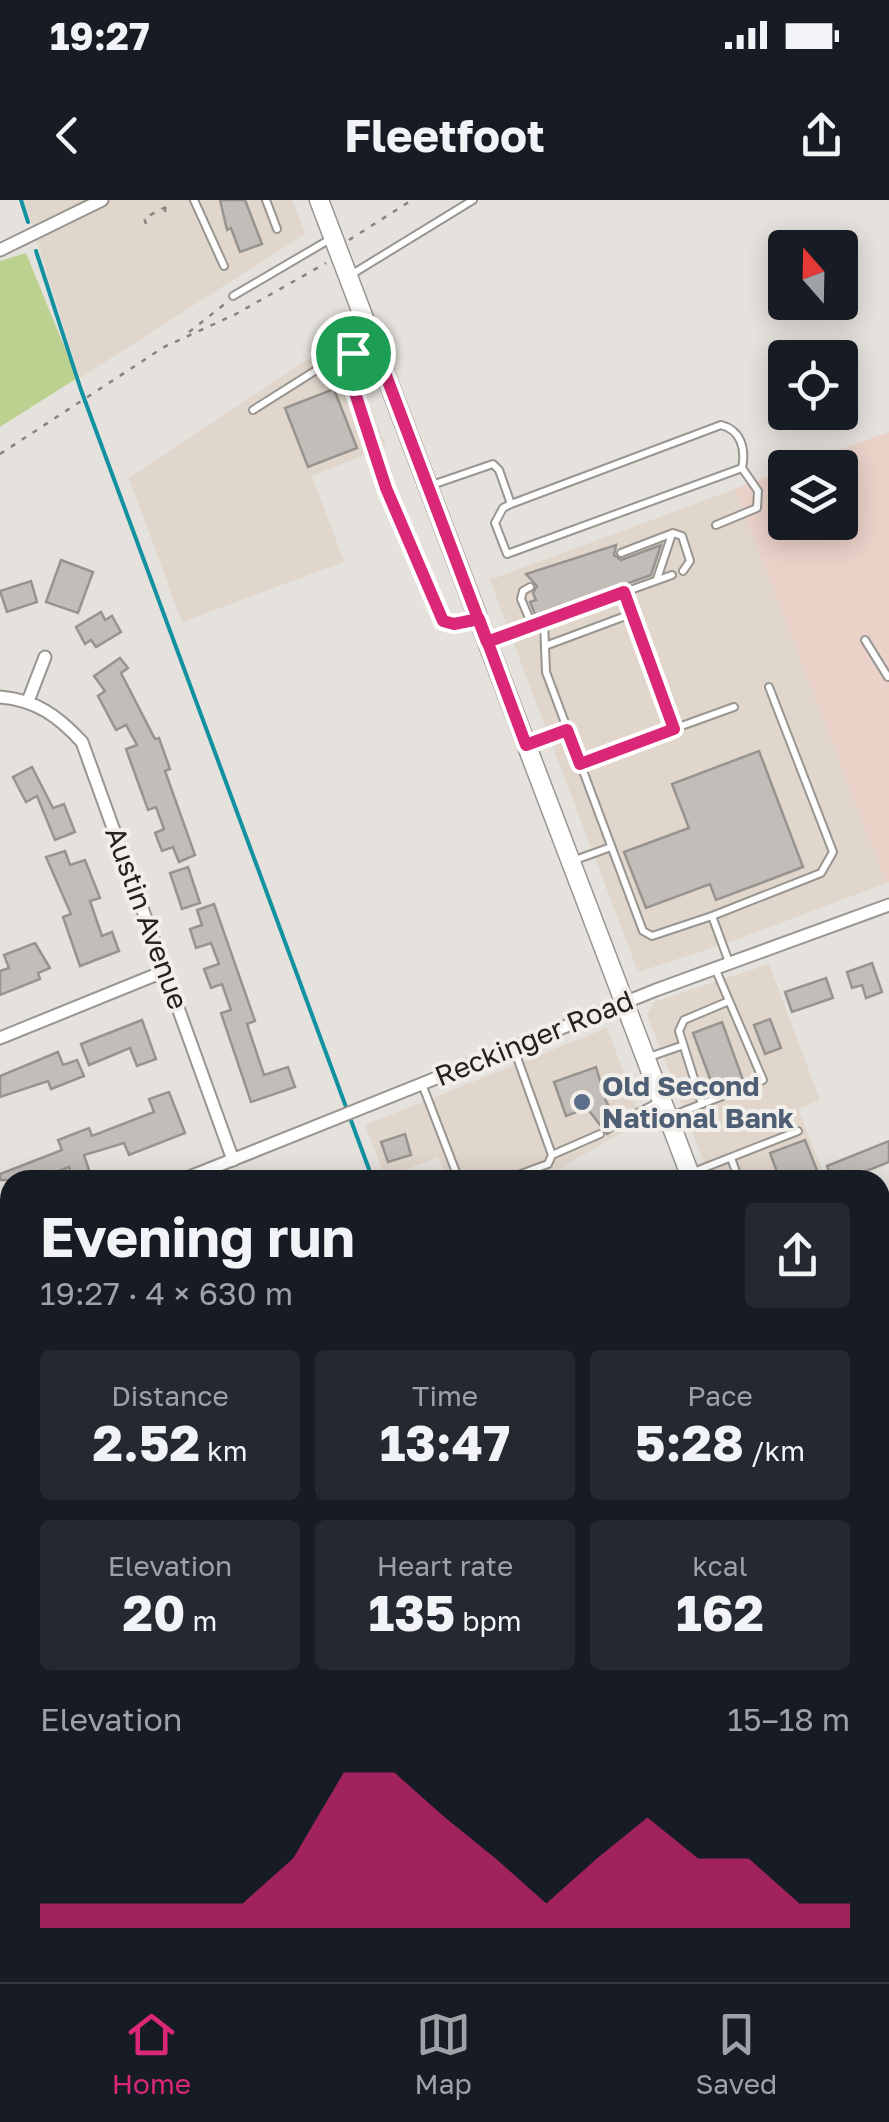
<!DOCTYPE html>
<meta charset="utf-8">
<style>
:root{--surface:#171b24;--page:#242831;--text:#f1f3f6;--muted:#9ea1a6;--line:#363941;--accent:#db2777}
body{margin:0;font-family:"Golos Text",sans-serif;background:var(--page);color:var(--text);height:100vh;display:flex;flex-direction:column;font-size:38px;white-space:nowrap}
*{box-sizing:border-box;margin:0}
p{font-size:32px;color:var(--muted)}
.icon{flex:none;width:55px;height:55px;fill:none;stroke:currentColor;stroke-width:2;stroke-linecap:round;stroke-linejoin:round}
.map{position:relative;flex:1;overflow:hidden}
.panel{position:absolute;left:0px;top:970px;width:890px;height:812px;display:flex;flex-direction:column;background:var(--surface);border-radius:30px 30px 0 0;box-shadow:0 5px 25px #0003}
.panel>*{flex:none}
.needle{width:65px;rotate:340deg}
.controls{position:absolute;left:768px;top:30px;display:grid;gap:20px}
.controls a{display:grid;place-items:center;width:90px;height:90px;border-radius:10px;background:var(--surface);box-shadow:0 5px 25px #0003;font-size:50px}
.pin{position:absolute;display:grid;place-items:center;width:85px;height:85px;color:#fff;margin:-42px;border:5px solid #fff;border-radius:50%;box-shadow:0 2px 10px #0007}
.round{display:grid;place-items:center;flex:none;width:105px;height:105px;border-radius:10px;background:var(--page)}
.headline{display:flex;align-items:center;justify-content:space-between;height:170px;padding:0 40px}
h1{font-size:55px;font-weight:700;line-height:75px}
.figures{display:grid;grid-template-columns:repeat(3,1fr);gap:15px;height:170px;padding:10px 40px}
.figures div{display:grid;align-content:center;border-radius:10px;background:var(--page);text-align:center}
.figures b{font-size:50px;font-weight:700}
.figures small{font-size:28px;font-weight:400}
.figures p{font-size:28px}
.chart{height:280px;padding:20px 40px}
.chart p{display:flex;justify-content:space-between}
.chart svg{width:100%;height:180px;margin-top:10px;fill:var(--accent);opacity:.7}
.status{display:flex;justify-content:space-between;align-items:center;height:70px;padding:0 50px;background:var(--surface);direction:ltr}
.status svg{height:28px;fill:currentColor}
header{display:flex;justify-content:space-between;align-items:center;height:130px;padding:0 40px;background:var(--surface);font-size:45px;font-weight:700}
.menu{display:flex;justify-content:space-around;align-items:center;height:140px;border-top:2px solid var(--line);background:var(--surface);font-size:28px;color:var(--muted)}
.menu a{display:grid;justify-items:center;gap:5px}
.menu .current{color:var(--accent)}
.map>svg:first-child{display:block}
.built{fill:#e0d6cb}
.education{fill:#ead2c9}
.green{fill:#bcd18f}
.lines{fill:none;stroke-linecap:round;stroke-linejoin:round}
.stream{stroke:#1291a1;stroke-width:4}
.building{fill:#c2bdb9;stroke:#97938f;stroke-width:2.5}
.service-casing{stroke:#999590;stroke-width:10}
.minor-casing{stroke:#999590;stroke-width:15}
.secondary-casing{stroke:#999590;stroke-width:21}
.path{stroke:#868480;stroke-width:2.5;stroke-dasharray:5 8;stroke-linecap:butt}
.service{stroke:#fff;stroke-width:6}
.minor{stroke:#fff;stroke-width:11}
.secondary{stroke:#fff;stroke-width:18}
.route-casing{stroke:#fff;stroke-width:20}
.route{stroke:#db2777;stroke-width:12}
.service-dot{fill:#5c6f8a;stroke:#f2eee9;stroke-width:4}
.labels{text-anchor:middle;stroke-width:8;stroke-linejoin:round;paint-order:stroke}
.street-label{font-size:28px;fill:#232220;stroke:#f2eee9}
.service-label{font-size:28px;font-weight:bold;fill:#4e5e75;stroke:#f2eee9;text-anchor:start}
</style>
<div class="status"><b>19:27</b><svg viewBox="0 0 49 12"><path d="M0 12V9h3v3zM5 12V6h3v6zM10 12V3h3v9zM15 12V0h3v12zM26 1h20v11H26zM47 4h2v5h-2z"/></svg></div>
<header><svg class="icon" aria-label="back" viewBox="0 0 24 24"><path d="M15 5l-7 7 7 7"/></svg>Fleetfoot<svg class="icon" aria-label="share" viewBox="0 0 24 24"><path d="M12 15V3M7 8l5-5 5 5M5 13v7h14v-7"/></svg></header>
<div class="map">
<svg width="889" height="1782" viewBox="0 0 889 1782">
<rect width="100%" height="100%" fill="#e5e1dc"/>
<g class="built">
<path d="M24 0H292L305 34 80 178Z"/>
<path d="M343 136 386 246 312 276 344 362 182 422 129 278Z"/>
<path d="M735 289 886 683 733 741 638 772 490 380Z"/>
<path d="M769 764 820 900 798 909 826 980H711L647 814 654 802Z"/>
<path d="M607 828 642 921 560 968 529 980H448L438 957 385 977 365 925Z"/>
</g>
<path class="education" d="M889 232V682L886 683 735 289 785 270V322H840V268L793 267Z"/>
<g class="green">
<path d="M26 53 77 178 0 227V61Z"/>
<path d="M10 1698V1772H420L423 1782H0V1701Z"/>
</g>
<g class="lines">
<g class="stream">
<path d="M21 0 28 22"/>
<path d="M36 51 81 190 373 980"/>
<path d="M880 1197 889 1196"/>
</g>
</g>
<g class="building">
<path d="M220 0H245L262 44 240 52 231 28 227 30Z"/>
<path d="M334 189 357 248 308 267 285 208Z"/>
<path d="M616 345 614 355 621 360 661 345 651 375 536 417 530 402 536 400 533 393 537 386 526 374Z"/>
<path d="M61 360 93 372 78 413 46 402Z"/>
<path d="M31 381 37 402 7 412 0 391Z"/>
<path d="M101 412 105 420 112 416 121 432 96 447 91 440 85 444 76 427Z"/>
<path d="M120 458 128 468 121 473 155 539 159 538 170 569 165 571 195 655 179 662 173 647 162 651 155 633 164 629 156 607 148 610 126 549 137 545 126 525 116 530 98 496 105 491 94 476Z"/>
<path d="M759 551 803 667 716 700 710 684 646 708 624 652 689 628 672 584Z"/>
<path d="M32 567 53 608 64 604 75 632 55 640 37 596 26 602 13 577Z"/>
<path d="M65 651 70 665 85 660 100 698 90 701 102 736 112 732 119 751 80 766 63 717 71 714 46 657Z"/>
<path d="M188 667 200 703 182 709 170 673Z"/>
<path d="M214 704 255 821 247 824 264 875 288 867 295 887 251 902 221 813 231 810 222 784 211 788 204 769 219 764 211 743 196 748 190 729 202 725 197 710Z"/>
<path d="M35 743 50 768 38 773 40 779 0 795V771L9 768 4 755Z"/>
<path d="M872 763 882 792 866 798 862 785 852 788 847 772Z"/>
<path d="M826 778 833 798 792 812 785 792Z"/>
<path d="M770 819 781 848 765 854 754 825Z"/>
<path d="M142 820 156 859 137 866 130 848 89 865 81 844Z"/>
<path d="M722 822 743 880 715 892 693 833Z"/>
<path d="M58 852 63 865 77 860 84 876 51 889 48 881 0 897V876Z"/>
<path d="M596 867 606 901 615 917 611 924 615 929 607 934 587 908 566 916 554 882Z"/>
<path d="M169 892 185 933 129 955 124 943 84 955 89 970 72 977 69 967 47 976 49 980H0V974L62 950 58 940 89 928 92 936 154 912 149 899Z"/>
<path d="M405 934 411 955 388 962 381 942Z"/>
<path d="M805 940 818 973 807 976 809 980H780L770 953Z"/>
<path d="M889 941V962L844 980H832L827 966Z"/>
</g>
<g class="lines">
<g class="service-casing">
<g id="service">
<path d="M194 0 224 66"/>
<path d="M266 0 277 29"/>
<path d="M349 76 473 0"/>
<path d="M233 96 332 38"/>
<path d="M343 157 385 288 443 421 454 425 478 419"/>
<path d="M253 210 329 162 373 145"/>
<path d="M429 286 493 264 499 270 511 304 721 225C741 230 746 249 742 268L507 354 495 323 503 308 511 304"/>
<path d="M716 325 757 308 758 291 742 268"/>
<path d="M621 353 673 333 682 336 690 361 683 371"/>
<path d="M657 379 672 334"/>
<path d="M530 387 523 391 521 399 532 425"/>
<path d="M624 392 631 414"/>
<path d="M544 421 546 472 643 731 652 736 712 716"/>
<path d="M865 440 888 477"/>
<path d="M488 441 672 375"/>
<path d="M545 446 631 414 673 529 734 507"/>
<path d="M531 543 567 530"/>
<path d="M580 564 673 529"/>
<path d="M575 660 611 647"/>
<path d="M729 762 712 716 821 673 833 652 769 487"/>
<path d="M649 857 681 846"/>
<path d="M422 884 459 980"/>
<path d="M702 904 679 831 684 820 729 801"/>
<path d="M669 917 763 880 715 768"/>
<path d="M618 923 661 901"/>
<path d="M552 955 600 934"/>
<path d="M731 958 739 980"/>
<path d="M691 973 798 931"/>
<path d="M505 980 548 964 552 955 514 849"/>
<path d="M0 1221 10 1246"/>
<path d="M0 1368 10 1364"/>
<path d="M889 1380V1384"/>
<path d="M880 1438 889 1435"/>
<path d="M880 1546 889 1543"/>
<path d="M0 1558 10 1554"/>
<path d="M880 1589 889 1585"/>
<path d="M0 1609 10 1605"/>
<path d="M743 1772 746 1782"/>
<path d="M785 1772 789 1782"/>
</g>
</g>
<g class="minor-casing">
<g id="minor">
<path d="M0 50 102 0"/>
<path d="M0 497C36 500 58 516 82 542L233 960"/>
<path d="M28 501 45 457"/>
<path d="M0 838 165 771"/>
<path d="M182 980 656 790 889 705"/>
<path d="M880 1019 889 1016"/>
<path d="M0 1053 10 1049"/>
<path d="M526 1772 530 1782"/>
<path d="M33 1782 56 1772"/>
</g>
</g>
<g class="secondary-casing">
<g id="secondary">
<path d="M319 0 692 980"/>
<path d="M880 1321 889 1318"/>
<path d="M880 1349 889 1345"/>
<path d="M880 1477 889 1501"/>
<path d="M0 1670 10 1666"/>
<path d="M0 1693 10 1689"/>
</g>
</g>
<g class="path">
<path d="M165 12 166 0"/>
<path d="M146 24 144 18 166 7"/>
<path d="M349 40 412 0"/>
<path d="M189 132 226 103"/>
<path d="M0 254 164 147 236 114 326 63"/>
<path d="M0 1112 10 1137"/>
<path d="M1 1651 10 1648"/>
<path d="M0 1712 10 1708"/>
<path d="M234 1772 240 1782"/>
</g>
<use href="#service" class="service"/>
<use href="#minor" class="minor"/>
<use href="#secondary" class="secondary"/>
</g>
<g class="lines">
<g class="route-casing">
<path id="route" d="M353 153 343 156 386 288 443 421 454 424 479 419 526 545 567 530 580 564 674 529 624 392 487 442 374 144 353 153"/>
</g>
<use href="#route" class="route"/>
</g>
<circle class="service-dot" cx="582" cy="902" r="10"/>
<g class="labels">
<g class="street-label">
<text transform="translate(147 718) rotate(70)" y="10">Austin Avenue</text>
<text transform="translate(534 838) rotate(-22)" y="10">Reckinger Road</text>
</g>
<g class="service-label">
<text x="602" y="896">Old Second<tspan x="602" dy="32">National Bank</tspan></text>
</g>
</g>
</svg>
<div class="controls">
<a><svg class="needle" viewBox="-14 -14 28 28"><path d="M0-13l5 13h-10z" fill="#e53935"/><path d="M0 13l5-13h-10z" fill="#9ea1a6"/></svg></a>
<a><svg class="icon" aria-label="locate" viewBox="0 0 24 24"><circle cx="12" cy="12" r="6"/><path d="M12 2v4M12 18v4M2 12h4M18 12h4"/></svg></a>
<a><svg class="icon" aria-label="layers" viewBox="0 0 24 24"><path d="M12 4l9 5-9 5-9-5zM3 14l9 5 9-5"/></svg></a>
</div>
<div class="pin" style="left:353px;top:153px;background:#1e9e55"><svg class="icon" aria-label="arrive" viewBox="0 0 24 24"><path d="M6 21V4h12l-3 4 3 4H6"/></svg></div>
<section class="panel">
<div class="headline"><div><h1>Evening run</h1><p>19:27 · 4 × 630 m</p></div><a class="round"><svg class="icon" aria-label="share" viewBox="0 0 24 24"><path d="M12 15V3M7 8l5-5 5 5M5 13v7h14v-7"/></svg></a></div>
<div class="figures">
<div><p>Distance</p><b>2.52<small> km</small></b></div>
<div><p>Time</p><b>13:47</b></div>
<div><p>Pace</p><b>5:28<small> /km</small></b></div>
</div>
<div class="figures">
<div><p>Elevation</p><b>20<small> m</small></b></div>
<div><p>Heart rate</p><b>135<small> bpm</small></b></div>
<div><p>kcal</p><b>162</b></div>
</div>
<div class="chart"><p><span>Elevation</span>15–18 m</p>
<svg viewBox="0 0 160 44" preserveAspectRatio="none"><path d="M0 44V38L10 38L20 38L30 38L40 38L50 27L60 6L70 6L80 17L90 27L100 38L110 27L120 17L130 27L140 27L150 38L160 38V44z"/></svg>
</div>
</section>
</div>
<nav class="menu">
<a class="current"><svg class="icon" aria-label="home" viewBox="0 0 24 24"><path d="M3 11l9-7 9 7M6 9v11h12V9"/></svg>Home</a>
<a><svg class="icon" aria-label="map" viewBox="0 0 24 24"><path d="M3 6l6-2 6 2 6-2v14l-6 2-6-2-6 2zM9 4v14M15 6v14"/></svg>Map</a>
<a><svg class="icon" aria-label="saved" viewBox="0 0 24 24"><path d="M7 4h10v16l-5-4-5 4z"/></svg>Saved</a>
</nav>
